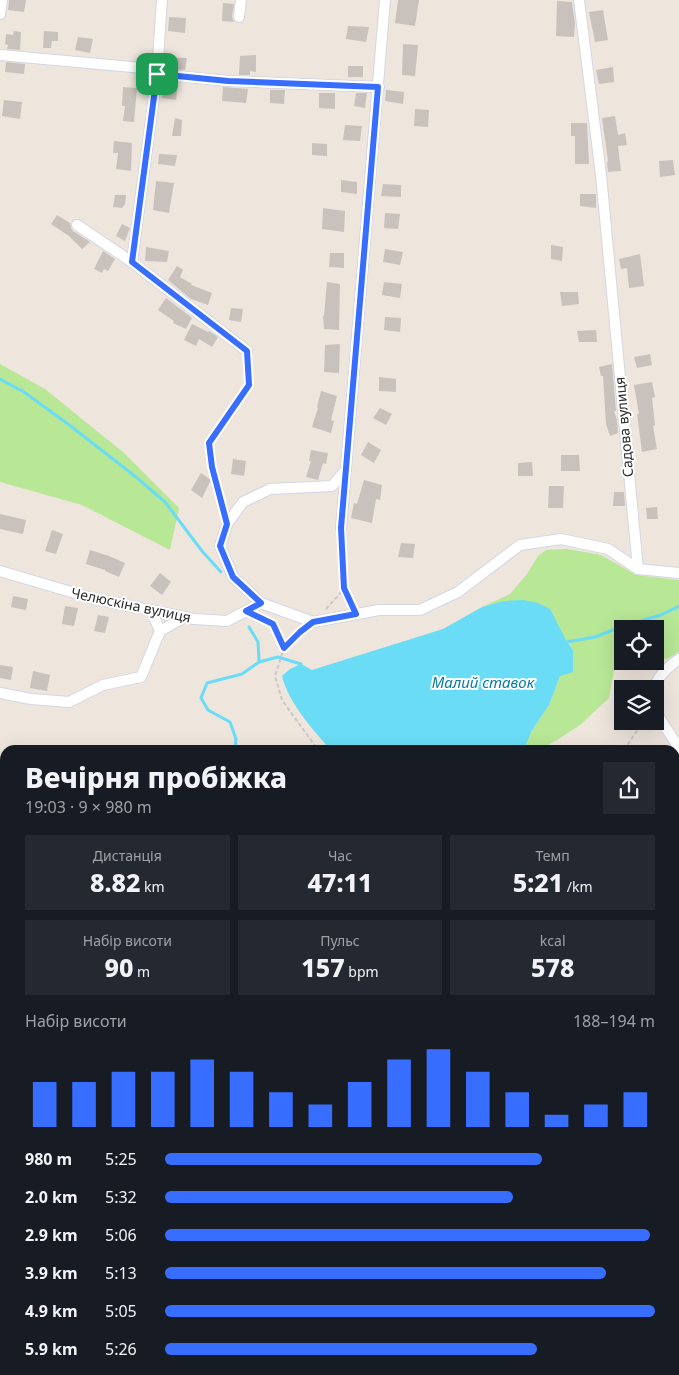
<!DOCTYPE html>
<html lang="uk">
<meta charset="utf-8">
<style>
:root{--surface:#171b24;--page:#242831;--text:#f1f3f6;--muted:#9ea1a6;--accent:#386eff}
body{margin:0;font-family:"Noto Sans",sans-serif;background:var(--page);color:var(--text);height:100vh;display:flex;flex-direction:column;font-size:19px;white-space:nowrap}
*{box-sizing:border-box;margin:0}
p{font-size:16px;color:var(--muted)}
.icon{flex:none;width:28px;height:28px;fill:none;stroke:currentColor;stroke-width:2;stroke-linecap:round;stroke-linejoin:round}
.map{position:relative;flex:1;overflow:hidden}
.details{position:absolute;left:0px;top:745px;width:680px;height:630px;display:flex;flex-direction:column;background:var(--surface);border-radius:15px 15px 0 0;box-shadow:0 5px 20px #0002}
.details>*{flex:none}
.tools{position:absolute;left:614px;top:620px;display:grid;gap:10px}
.tools a{display:grid;place-items:center;width:50px;height:50px;border-radius:0px;background:var(--surface);box-shadow:0 5px 20px #0002;font-size:25px}
.pin{position:absolute;display:grid;place-items:center;width:42px;height:42px;color:#fff;margin:-21px;border-radius:10px;box-shadow:0 2px 8px #0006}
.round{display:grid;place-items:center;flex:none;width:52px;height:52px;border-radius:0px;background:var(--page)}
.head{display:flex;align-items:center;justify-content:space-between;height:85px;padding:0 25px}
h1{font-size:28px;font-weight:800;line-height:38px}
.metrics{display:grid;grid-template-columns:repeat(3,1fr);gap:8px;height:85px;padding:5px 25px}
.metrics div{display:grid;align-content:center;border-radius:0px;background:var(--page);text-align:center}
.metrics b{font-size:25px;font-weight:800}
.metrics small{font-size:14px;font-weight:400}
.metrics p{font-size:14px}
.chart{height:140px;padding:10px 25px}
.chart p{display:flex;justify-content:space-between}
.chart svg{width:100%;height:90px;margin-top:5px;stroke:var(--accent);stroke-width:6}
ul{padding:0 25px;list-style:none;font-size:16px}
li{display:grid;grid-template-columns:80px 60px 1fr;align-items:center;height:38px}
li i{height:12px;border-radius:6px;background:var(--accent)}
.map>svg:first-child{display:block}
.industrial{fill:#dfdde6}
.green{fill:#b8e796}
.water{fill:#6adcf5}
.lines{fill:none;stroke-linecap:round;stroke-linejoin:round}
.stream{stroke:#6adcf5;stroke-width:3}
.building{fill:#c9c2bc}
.lane-casing{stroke:#d2d7e5;stroke-width:7}
.street-casing{stroke:#d2d7e5;stroke-width:12}
.path{stroke:#c8c8c8;stroke-width:2;stroke-dasharray:4 2.5;stroke-linecap:butt}
.lane{stroke:#fff;stroke-width:5}
.street{stroke:#fff;stroke-width:10}
.route-casing{stroke:#fff;stroke-width:10}
.route{stroke:#386eff;stroke-width:6}
.labels{text-anchor:middle;stroke-width:4;stroke-linejoin:round;paint-order:stroke}
.street-label{font-size:14px;fill:#2b2b2b;stroke:#fff}
.water-label{font-size:15px;font-style:italic;fill:#067ba4;stroke:#fff}
</style>
<div class="map">
<svg width="679" height="1375" viewBox="0 0 679 1375">
<rect width="100%" height="100%" fill="#eee5dd"/>
<path class="industrial" d="M679 888V1090L675 1085V892Z"/>
<g class="green">
<path d="M0 364 45 389 124 453 179 508 170 550 82 505 0 482Z"/>
<path d="M567 549 601 555 636 575 679 580V652L667 659H655V629H622V656L616 660 609 698 580 725 557 740 539 750H524L531 732 549 705 560 676 573 650 567 642 504 602 482 607 510 594 527 574 538 556 546 550Z"/>
<path d="M5 985V1341L0 1344V994Z"/>
<path d="M41 1370H317L345 1375H36Z"/>
</g>
<path class="water" d="M523 600 538 603 550 609 567 642 573 650V672L560 676 549 705 531 732 524 750H331C313 730 288 702 282 676L290 669 301 664 312 670 443 629 482 607 504 601Z"/>
<g class="lines">
<g class="stream">
<path d="M0 379 24 392 68 424 136 477 165 502 202 551 221 572"/>
<path d="M249 627 258 642 259 661"/>
<path d="M567 642 595 637 623 626 661 615 679 606"/>
<path d="M235 750 236 739 230 722 208 710 201 698 207 683 242 674 259 662 278 657 301 664"/>
<path d="M0 1070 2 1066 5 1015"/>
<path d="M0 1092C7 1106 3 1125 5 1140"/>
<path d="M0 1202 5 1198"/>
</g>
</g>
<g class="building">
<path d="M9 0H26L24 12 8 10Z"/>
<path d="M398 0H419L415 26 395 23Z"/>
<path d="M557 1 572 2 575 24 574 37 556 36Z"/>
<path d="M223 3 234 4 232 17 234 22 222 21Z"/>
<path d="M603 10 608 40 595 42 589 12Z"/>
<path d="M169 17 186 18 185 33 168 31Z"/>
<path d="M348 26 369 27 366 42 346 39Z"/>
<path d="M14 31 21 32 20 50 7 49 8 45 5 44 6 34 13 35Z"/>
<path d="M44 31 58 32V41H52L51 48H43Z"/>
<path d="M78 37 93 39 90 53 75 50Z"/>
<path d="M403 44 418 45 415 76 402 75Z"/>
<path d="M256 55V72L250 71V75H239L240 56Z"/>
<path d="M166 57 187 58 185 70 165 68Z"/>
<path d="M6 62 25 64 24 74 5 72Z"/>
<rect x="348" y="66" width="15" height="11"/>
<path d="M613 67 614 82 599 84 596 70Z"/>
<path d="M165 82 178 83 176 100 162 98Z"/>
<path d="M123 87 137 88 134 122 123 121 125 106H122Z"/>
<path d="M223 87 248 89 246 103 222 101Z"/>
<path d="M270 90H285L284 104 270 103Z"/>
<path d="M386 90 404 92 403 104 385 101Z"/>
<path d="M319 93H335V109L319 108Z"/>
<path d="M356 93H367L365 108 354 106Z"/>
<path d="M4 100 22 102 20 119 2 116Z"/>
<path d="M415 109 429 110 428 127 414 126Z"/>
<path d="M615 116 618 135 625 133 627 145 618 146 621 171 608 172 607 162 608 161 602 118Z"/>
<path d="M175 118 182 120 181 136H172Z"/>
<path d="M571 123H587L589 164H575V136H571Z"/>
<path d="M345 125 362 126 360 141 343 140Z"/>
<path d="M114 141 132 143 131 171 116 169 118 153H113Z"/>
<path d="M312 143 327 144V156L312 155Z"/>
<path d="M159 154 177 155 175 166 158 164Z"/>
<path d="M673 160 675 175 660 177 659 161Z"/>
<path d="M341 180 357 182V194L341 192Z"/>
<path d="M156 181 174 183 169 213 153 210Z"/>
<path d="M383 184 401 185V197L381 196Z"/>
<path d="M580 194H596V208L580 206Z"/>
<path d="M115 195H126L125 204 122 208 113 207Z"/>
<path d="M323 208 345 211 344 232 322 229Z"/>
<path d="M385 213 400 214 398 229 384 228Z"/>
<path d="M57 215 70 223 71 228 73 231 90 242 82 249 69 236 51 224Z"/>
<path d="M122 224 130 228 125 241 116 236Z"/>
<path d="M551 245 563 247 562 261 551 259Z"/>
<path d="M146 247 169 251 167 262 145 261Z"/>
<path d="M385 249 403 252 400 265 383 262Z"/>
<path d="M103 251 115 259 108 271 104 269 102 273 94 269Z"/>
<path d="M330 253H344V268L329 267Z"/>
<path d="M640 254 644 286 629 288 627 268 621 269 619 259Z"/>
<path d="M177 266 183 270 180 277 192 284 191 285 212 293 208 305 191 299 168 280Z"/>
<path d="M327 282 340 284 339 330 324 329 323 316H324Z"/>
<path d="M384 282 402 284 400 298 382 295Z"/>
<path d="M560 292H578L579 304 562 306Z"/>
<path d="M166 298 192 318 186 329 173 323 174 321 158 310Z"/>
<path d="M231 308 243 309 241 322 229 320Z"/>
<path d="M385 317 401 318 400 332 384 330Z"/>
<path d="M192 324 208 332 209 331 218 337 212 347 199 339 196 346 184 340Z"/>
<path d="M596 330 597 342H579L577 331Z"/>
<path d="M340 344 339 373 324 372 325 345Z"/>
<path d="M650 354 652 365 637 368 634 357Z"/>
<path d="M612 364 616 411H614L617 420 618 433 610 436 606 424 603 376H601L599 367Z"/>
<path d="M379 377 396 379V392L379 391Z"/>
<path d="M652 382 655 397 652 398 655 425 653 426 657 449 642 452 637 414H639L634 385Z"/>
<path d="M321 391 337 396 331 420 334 421 331 433 312 427 318 408 317 407Z"/>
<path d="M380 408 392 414 386 425 373 418Z"/>
<path d="M368 442 381 450 374 463 361 455Z"/>
<path d="M311 450 328 453 326 464 323 463 318 480 306 477 311 461H309Z"/>
<path d="M561 455H579L580 471H561Z"/>
<path d="M233 459 246 461 244 476 231 474Z"/>
<path d="M532 462 533 476H518V463Z"/>
<path d="M201 473 211 480 202 498 191 490Z"/>
<path d="M364 480 382 485 380 500 376 499 372 523 351 518 354 503 357 504Z"/>
<path d="M549 486H564L563 508H548Z"/>
<path d="M614 492H624L625 506H613Z"/>
<path d="M657 507 658 519H647L646 508Z"/>
<path d="M0 514 26 520 23 534 0 529Z"/>
<path d="M52 530 63 534 56 554 45 551Z"/>
<path d="M401 543 415 544 413 558 398 557Z"/>
<path d="M90 550 109 556 125 563 119 577 105 571V570L86 564Z"/>
<path d="M160 573 171 582 162 595 150 586Z"/>
<path d="M13 596 28 599 26 610 11 607Z"/>
<path d="M65 606 78 608 74 626 62 624Z"/>
<path d="M98 615 109 617 105 633 94 631Z"/>
<path d="M0 665 13 667 11 680 0 678Z"/>
<path d="M33 671 50 675 47 691 30 688Z"/>
</g>
<g class="lines">
<g class="lane-casing">
<path id="lane" d="M675 1130 679 1127"/>
</g>
<g class="street-casing">
<g id="street">
<path d="M162 0 157 74 132 262 247 351"/>
<path d="M0 14 2 0"/>
<path d="M239 17 241 0"/>
<path d="M0 55 143 68 157 74 228 81 379 87"/>
<path d="M77 225 132 262"/>
<path d="M345 471 332 486 270 489 243 502 227 524 220 546 233 577 261 603 313 622 379 610H420L458 592 520 545 561 539 608 549 638 569 601 175 579 0"/>
<path d="M341 528 385 0"/>
<path d="M638 569 679 573"/>
<path d="M0 571 95 599 194 619 227 621 261 603"/>
<path d="M151 610 160 631"/>
<path d="M654 689C657 676 669 666 679 659"/>
<path d="M0 693 31 699 69 702 103 685 141 677 160 631 185 617"/>
<path d="M655 711 679 748"/>
<path d="M675 758 679 760"/>
<path d="M675 872 679 867"/>
<path d="M675 1192 679 1196"/>
<path d="M675 1288 679 1289"/>
<path d="M675 1314 679 1304"/>
<path d="M517 1375 519 1370"/>
<path d="M651 1375 653 1370"/>
</g>
</g>
<g class="path">
<path d="M224 512 212 467 209 443 249 385 247 361"/>
<path d="M344 589 352 605"/>
<path d="M326 609 344 589 341 538"/>
<path d="M258 617 273 625 284 648"/>
<path d="M304 629 284 648 275 676 282 700 318 750"/>
<path d="M624 750 638 729 642 721"/>
<path d="M0 940 5 942"/>
<path d="M0 965 5 962"/>
</g>
<use href="#lane" class="lane"/>
<use href="#street" class="street"/>
</g>
<g class="lines">
<g class="route-casing">
<path id="route" d="M157 74 228 81 378 87 341 528 344 588 356 614 313 622 300 632 284 648 273 624 246 611 261 603 233 577 220 546 227 524 212 467 209 443 249 385 247 351 132 262Z"/>
</g>
<use href="#route" class="route"/>
</g>
<g class="labels">
<g class="street-label">
<text transform="translate(624 427) rotate(-95)" y="5">Садова вулиця</text>
<text transform="translate(131 605) rotate(12)" y="5">Челюскіна вулиця</text>
</g>
<g class="water-label">
<text x="483" y="688">Малий ставок</text>
</g>
</g>
</svg>
<div class="tools">
<a><svg class="icon" aria-label="locate" viewBox="0 0 24 24"><circle cx="12" cy="12" r="6"/><path d="M12 2v4M12 18v4M2 12h4M18 12h4"/></svg></a>
<a><svg class="icon" aria-label="layers" viewBox="0 0 24 24"><path d="M12 4l9 5-9 5-9-5zM3 14l9 5 9-5"/></svg></a>
</div>
<div class="pin" style="left:157px;top:74px;background:#1e9e55"><svg class="icon" aria-label="arrive" viewBox="0 0 24 24"><path d="M6 21V4h12l-3 4 3 4H6"/></svg></div>
<section class="details">
<div class="head"><div><h1>Вечірня пробіжка</h1><p>19:03 · 9 × 980 m</p></div><a class="round"><svg class="icon" aria-label="share" viewBox="0 0 24 24"><path d="M12 15V3M7 8l5-5 5 5M5 13v7h14v-7"/></svg></a></div>
<div class="metrics">
<div><p>Дистанція</p><b>8.82<small> km</small></b></div>
<div><p>Час</p><b>47:11</b></div>
<div><p>Темп</p><b>5:21<small> /km</small></b></div>
</div>
<div class="metrics">
<div><p>Набір висоти</p><b>90<small> m</small></b></div>
<div><p>Пульс</p><b>157<small> bpm</small></b></div>
<div><p>kcal</p><b>578</b></div>
</div>
<div class="chart"><p><span>Набір висоти</span>188–194 m</p>
<svg viewBox="0 0 160 44" preserveAspectRatio="none"><path d="M5 44V22M15 44V22M25 44V17M35 44V17M45 44V11M55 44V17M65 44V27M75 44V33M85 44V22M95 44V11M105 44V6M115 44V17M125 44V27M135 44V38M145 44V33M155 44V27"/></svg>
</div>
<ul>
<li><b>980 m</b>5:25<i style="width:77%"></i></li>
<li><b>2.0 km</b>5:32<i style="width:71%"></i></li>
<li><b>2.9 km</b>5:06<i style="width:99%"></i></li>
<li><b>3.9 km</b>5:13<i style="width:90%"></i></li>
<li><b>4.9 km</b>5:05<i style="width:100%"></i></li>
<li><b>5.9 km</b>5:26<i style="width:76%"></i></li>
</ul>
</section>
</div>
